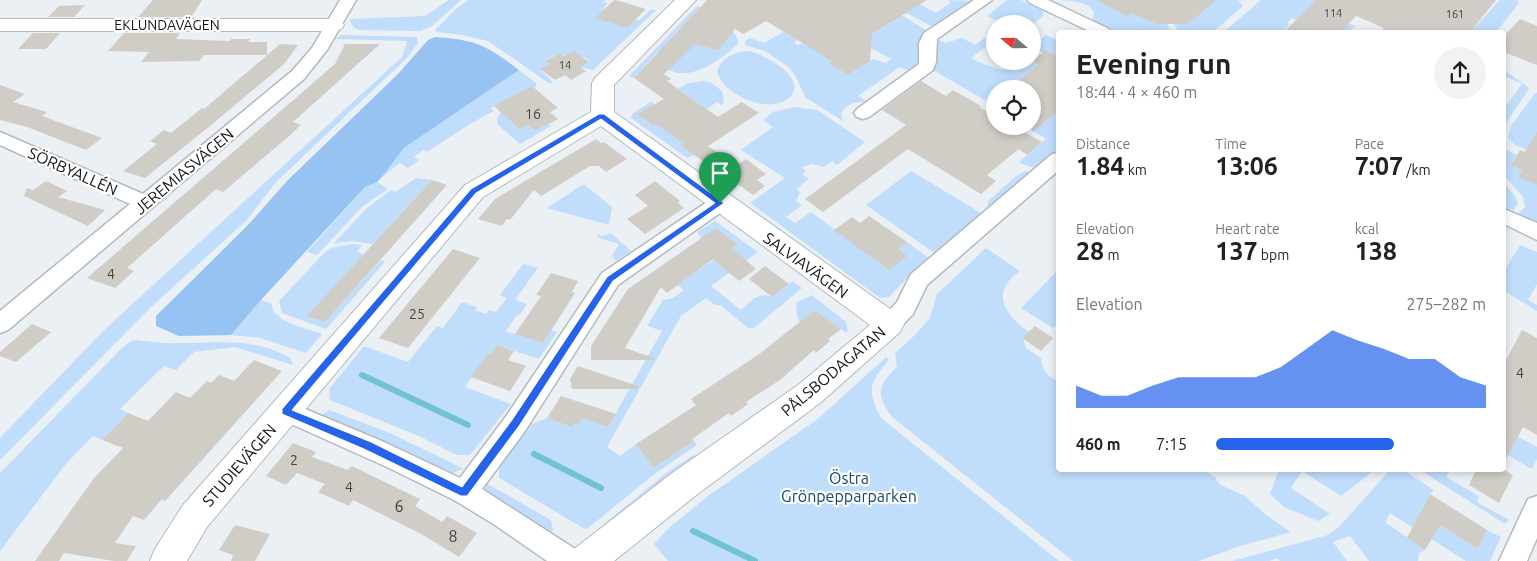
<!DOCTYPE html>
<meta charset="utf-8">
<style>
:root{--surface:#fff;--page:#f2f2f2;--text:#222;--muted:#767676;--accent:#2563eb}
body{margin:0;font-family:Ubuntu,sans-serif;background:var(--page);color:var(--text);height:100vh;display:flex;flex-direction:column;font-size:19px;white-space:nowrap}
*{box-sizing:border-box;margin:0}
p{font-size:16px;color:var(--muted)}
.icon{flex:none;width:28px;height:28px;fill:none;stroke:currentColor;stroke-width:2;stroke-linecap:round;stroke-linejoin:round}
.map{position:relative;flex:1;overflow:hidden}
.drawer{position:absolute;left:1056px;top:30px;width:450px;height:442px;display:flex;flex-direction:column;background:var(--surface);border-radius:5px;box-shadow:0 2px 8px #0003}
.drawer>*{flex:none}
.needle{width:32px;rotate:290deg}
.controls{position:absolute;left:986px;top:15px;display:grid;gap:10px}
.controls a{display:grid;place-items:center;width:55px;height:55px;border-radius:50%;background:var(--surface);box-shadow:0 2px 8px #0003;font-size:25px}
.pin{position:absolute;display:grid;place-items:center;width:42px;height:42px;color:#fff;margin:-51px -21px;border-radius:50% 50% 50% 0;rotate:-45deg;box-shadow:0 0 5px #0007}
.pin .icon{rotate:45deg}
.round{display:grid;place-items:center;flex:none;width:52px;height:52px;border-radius:26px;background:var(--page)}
.headline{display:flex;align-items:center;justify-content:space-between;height:85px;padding:0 20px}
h1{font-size:28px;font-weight:700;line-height:38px}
.stats{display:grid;grid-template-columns:repeat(3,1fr);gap:8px;height:85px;padding:5px 20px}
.stats div{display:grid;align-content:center}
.stats b{font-size:25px;font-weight:700}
.stats small{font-size:14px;font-weight:400}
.stats p{font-size:14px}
.chart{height:140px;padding:10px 20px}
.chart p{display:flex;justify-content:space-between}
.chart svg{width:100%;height:90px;margin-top:5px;fill:var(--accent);opacity:.7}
ul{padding:0 20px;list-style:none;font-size:16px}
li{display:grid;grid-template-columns:80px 60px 1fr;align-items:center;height:38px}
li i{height:12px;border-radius:6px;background:var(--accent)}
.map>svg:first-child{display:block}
.green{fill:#c1ddfc}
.forest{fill:#96c3f2}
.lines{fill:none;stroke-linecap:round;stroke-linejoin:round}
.stream{stroke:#71c3d1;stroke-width:6}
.building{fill:#d0ccc6}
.street-casing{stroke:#b4b9be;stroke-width:3}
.secondary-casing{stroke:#b4b9be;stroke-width:2}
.street{fill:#fff;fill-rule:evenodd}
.secondary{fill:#fff;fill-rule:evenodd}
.route{fill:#2563eb;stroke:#fff;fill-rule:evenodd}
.labels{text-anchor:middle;stroke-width:4.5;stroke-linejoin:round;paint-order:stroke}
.far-number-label{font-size:11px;fill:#424242}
.far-street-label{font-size:14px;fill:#131416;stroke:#fff}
.number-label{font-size:14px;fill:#424242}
.street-label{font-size:16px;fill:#131416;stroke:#fff}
.park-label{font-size:16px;fill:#154570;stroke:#fff}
.near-number-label{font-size:16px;fill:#424242}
</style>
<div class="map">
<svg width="1537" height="561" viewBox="0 0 1537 561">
<rect width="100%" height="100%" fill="#ebf0f5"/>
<g class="green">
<path d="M449 0H461L432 26 420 31 360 30 354 28 349 19 425 16Z"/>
<path d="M468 0H606L604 2 608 3 603 8 605 9 595 18 640 20 650 10 655 9V11L593 70 580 67 590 61C581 53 571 60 560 53L545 60 550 64 540 69 553 82 550 84 488 41 462 35 436 32 435 30 455 10Z"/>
<path d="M882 0H911L936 13 951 2 948 0 974 1 936 27H933Z"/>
<path d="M1007 0H1021L1043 11V16L1033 24 1020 22 1003 24 987 16Z"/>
<path d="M1056 0H1108L1156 24H1167L1171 31H1178L1174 24C1191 24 1202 12 1214 0H1238L1243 6 1213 32H1114L1096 25 1092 21 1094 13C1089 0 1069 1 1056 0Z"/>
<path d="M1261 0H1316L1327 16 1356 26C1337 42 1310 26 1292 18L1287 23 1290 24 1282 32H1224Z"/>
<path d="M1500 0H1517L1519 3 1496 32H1462L1457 29 1474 28Z"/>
<path d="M697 6 723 14 684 28 681 27 671 38 729 30C735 33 738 37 738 44 721 59 695 80 671 71L668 70 674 56 658 51 634 78 629 76Z"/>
<path d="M895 11 929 32 920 39 923 60 910 72 900 67 858 96 867 101C856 103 846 102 841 114L843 121 805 97 795 75 787 66 765 51 745 45V41L750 38 764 43 783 32 798 40 794 43 798 45 802 43 832 60 828 63 848 75 873 59 885 63 891 59 832 27 844 19 872 34 895 20Z"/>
<path d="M995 30V40L971 58C985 65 997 71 1013 69L1016 61H1032L1038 65 1007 89H995V110L989 106 988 102 933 70C941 57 931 51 935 38L946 43 962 38 975 45Z"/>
<path d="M341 35 417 37 418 43 407 58 276 182 247 220 150 308 0 460V438L104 330 402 57 407 41 336 39Z"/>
<path d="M1046 35 1059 41V57L1047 51 1043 53 1033 47V45Z"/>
<path d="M748 51C763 53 811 79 789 98 770 115 723 95 717 72 720 58 735 52 748 51Z"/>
<path d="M519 70 536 83V87L529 88 491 108 494 111 470 124 427 152 423 150 414 157 419 160 408 168 400 163 381 178 404 148Z"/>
<path d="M1504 70 1527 86 1529 89 1504 126V109L1522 84 1504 76Z"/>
<path d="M704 81 710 82 722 91 724 103 721 105 717 102 707 109 682 91 666 101 662 98 688 83Z"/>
<path d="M1535 93H1537V131L1531 141 1537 144V154L1515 145 1508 138 1511 126Z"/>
<path d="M651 102 657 106 638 115 653 126 656 124H715L681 146 694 155 687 158 631 118 633 113Z"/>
<path d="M794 107 817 110 865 142 837 165 832 161 824 167 812 164 802 167 806 171 802 174 809 179 796 189 800 192 796 201 802 205 786 217 795 223 811 212 889 270 906 256 898 249 907 242 930 259 914 271 889 297 880 298 750 203 785 178 741 150 773 127 763 120 773 112Z"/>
<path d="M1059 110V152C1042 167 1041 173 1019 162L1046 139 1025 126H1032Z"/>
<path d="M501 112 528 125 535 131 549 124 551 126 520 144 498 125 497 118Z"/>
<path d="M1504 149 1517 155 1511 164 1523 170 1519 176 1537 185V224L1520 215 1519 213 1525 207 1523 197 1504 175Z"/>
<path d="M911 171 981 213 984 218 940 257 866 205Z"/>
<path d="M1025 171 1031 173 991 208 987 206 988 201 1016 176Z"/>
<path d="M416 178 432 180 373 244 350 241 333 244 367 208 391 190 395 192Z"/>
<path d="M377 182 388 189 363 206 317 255 307 252 365 187Z"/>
<path d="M1504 183 1515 196 1518 204 1514 210 1504 208Z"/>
<path d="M582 185H585L612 207 609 225 547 208Z"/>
<path d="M715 221 758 252 711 286 741 310C750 302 758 291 772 297L793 281 802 288 754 328H748L720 305H715L706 298 681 316 607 447 620 456 636 444 654 468 694 441 697 445 653 475 587 529 583 528 499 478V468L502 461 532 424 547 418 572 427 574 424 578 425 582 418 608 427 662 331 647 326 663 300 673 298 684 290 671 279 695 266 699 270 716 258 697 232Z"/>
<path d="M611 233 631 251 616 261 612 256 619 244 597 237 598 235 603 236Z"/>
<path d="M352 244 362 245 357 252 364 254 308 316 325 322 381 260 384 261V263L326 329 282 313 279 301 326 251 331 248Z"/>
<path d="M1520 245 1537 252V284L1528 300 1537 305V311L1504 291V271Z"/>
<path d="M986 248 1020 271C1016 274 1011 278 1008 282 993 301 1014 322 1029 332L1023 338 1026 348 1041 358C1041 368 1049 379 1059 381V470H1203L1215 477 1219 484 1245 496 1266 515 1291 532 1240 546 1199 561H1073L892 417C876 396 877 385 897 367L895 353 915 335 930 318 937 294Z"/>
<path d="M523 264 538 268 515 300 527 304 520 315H517L506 331 543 343 551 330 557 332 539 359 497 345 491 354 488 353 465 387 511 404 470 455H457L421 437 330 400 329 389 364 346 408 362 437 326 443 328 462 302 477 307 475 310 486 314 489 310 496 312 507 298 500 295Z"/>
<path d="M1059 269V322L1053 328 1021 308Z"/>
<path d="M812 295 846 322 848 331 846 333 815 310 800 322 797 317 796 303Z"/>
<path d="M261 300 272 304C270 321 309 329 322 334L306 353 260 338 231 335Z"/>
<path d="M137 340C151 342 166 344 180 343 221 343 253 337 290 358L293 365 235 347 194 352 176 370 164 366 120 409 128 413 102 440 93 436 65 465 0 551V473L123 347 131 341Z"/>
<path d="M886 357 889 360C868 384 867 390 881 418L1059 561H668L654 544 670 527 708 496 819 418Z"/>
<path d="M329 410 390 433 464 469 452 473 447 472 371 436 320 416Z"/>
<path d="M1515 435 1537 447V459L1532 469 1504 453V442L1507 444Z"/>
<path d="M695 454V461L600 533 602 526 666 473Z"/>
<path d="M1279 470H1372L1367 476 1341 496 1302 471 1291 488 1330 514 1318 521 1284 507 1270 494Z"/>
<path d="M1390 470H1403L1434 490 1430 494 1420 513 1478 549 1487 530 1501 537 1490 561H1466L1390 513 1385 522 1425 550 1419 553 1418 561H1369L1350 536 1333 542 1347 561H1280L1278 558 1269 561H1232L1328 535 1340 526Z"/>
<path d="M1420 470H1450L1446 477 1479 496 1477 502 1509 520 1505 524Z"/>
<path d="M484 482 551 520 553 530 550 535 486 491Z"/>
</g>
<path class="forest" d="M435 37C477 40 486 45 519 70L404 148 381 178 377 182 365 187 261 300 231 335 179 336 156 326V316L247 226 288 180 398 74 428 40Z"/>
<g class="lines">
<g class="stream">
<path d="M362 375 468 425"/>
<path d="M534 454 601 488"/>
<path d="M693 531 755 561"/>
</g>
</g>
<g class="building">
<path d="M153 0H202L191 17H138Z"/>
<path d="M614 0H616L646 9 627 28 595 18Z"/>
<path d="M707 0H927L872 34 870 61 848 75 828 63 832 61 766 21 743 34 735 29 718 50 695 44 664 74 671 79 667 81 718 117 742 102 759 113 708 146 733 163 719 172 681 146 684 144 656 124 653 126 637 114 664 99 634 78Z"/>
<path d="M1096 0H1216L1188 24H1156L1131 13 1127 16Z"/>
<path d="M1316 0H1496L1470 32H1380L1384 28 1356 16 1341 32H1284Z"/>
<path d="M85 5 74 17H48L59 6Z"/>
<path d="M1520 19 1537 26V65L1504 52V36Z"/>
<path d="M33 33H60L46 49H18Z"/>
<path d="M124 33H180L176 39 230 41 231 39H250L248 42H267V55H204L199 61 141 62 149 52 108 51Z"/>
<path d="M280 44 298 45 284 64 210 126 145 178 123 171 157 144 150 141 164 130 171 133 202 108 204 109Z"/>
<path d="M345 44H380L293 122 301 125 288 137 223 192 216 189 127 268 134 271 115 288 87 278 335 64Z"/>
<path d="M1046 50 1059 57V110L1032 132V89H1008L1038 65 1032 61Z"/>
<path d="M574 51 589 62 580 67 586 71 571 80 565 75 555 80 540 69 550 64 545 61 560 53 564 56Z"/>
<path d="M921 81 946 96 953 90 981 106 979 107 995 116V126H1014L1042 142 1027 155 1019 149 994 169 987 175 996 181 981 194 908 149 823 212 805 199 906 125 882 110Z"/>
<path d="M0 85 25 94 13 102 47 112 42 116 102 138 86 150 27 127 0 120Z"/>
<path d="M532 86 558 108 550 112 558 119 535 131 528 125 520 129 494 106Z"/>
<path d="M1537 131V185L1518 177 1523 170 1511 165 1520 150 1525 152Z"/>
<path d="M596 139 601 143 604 142 627 159 606 172 599 166H590L541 196 534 190 510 220 507 219 502 226 478 219 495 199Z"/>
<path d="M746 159 766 174 757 180 765 186 753 195 723 173Z"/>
<path d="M432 180 447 185 325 322 307 316Z"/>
<path d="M46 181 67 191 58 197 105 210 88 226 24 196 27 188 33 190Z"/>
<path d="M655 181 680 201 678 203 684 208 645 234 627 219 648 206 635 195Z"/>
<path d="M869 216 907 242 898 249 907 256 889 270 834 230 852 217 860 223Z"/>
<path d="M716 228 737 244 732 248 756 269 739 281 713 259 667 293 661 287 625 348 654 358V360H591V346L628 289Z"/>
<path d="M453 249 480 258 408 348 379 338Z"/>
<path d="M765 266 789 284 772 297 749 279Z"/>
<path d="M551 273 578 281 572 292 575 293 543 343 515 334 541 296 536 295Z"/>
<path d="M815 310 841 329 828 339 830 341 816 353 814 350 780 380 746 402 748 404 731 416 729 413 692 439 694 441 654 468 636 444 696 405 691 399 758 355Z"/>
<path d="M32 324 51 332 16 362 0 356V352Z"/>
<path d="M1035 326 1053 338 1041 351 1022 338Z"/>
<path d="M1522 330 1537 338V435L1523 427 1504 462V364Z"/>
<path d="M497 345 514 351 508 360 526 366 510 391 471 377 488 353 491 354Z"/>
<path d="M254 360 282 371 165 501 162 499 144 520 133 516 115 543 136 546 127 561H114L64 553 59 561H35L94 478 123 448 102 440 128 413 148 421 176 392 190 398 207 381 211 383 219 375 234 381Z"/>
<path d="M578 366 638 386V389H572L570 379Z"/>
<path d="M561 396 573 400 616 414 608 427 582 418 578 425 574 424 572 427 547 418Z"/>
<path d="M293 443 316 452 312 457 348 470 351 466 360 470 420 499 415 506 442 522 447 516 477 533 459 557 423 535 353 500 349 506 318 492 325 484 297 473 286 485 266 476Z"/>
<path d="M1476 470H1504L1513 475 1499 503 1469 485Z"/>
<path d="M1430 494 1487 530 1478 549 1440 525 1425 550 1407 538Z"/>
<path d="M235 525 270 534 255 561H231L233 555 219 550Z"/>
</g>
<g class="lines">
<g class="street-casing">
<g id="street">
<path d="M340 0H356L327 50 304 79 8 330 0 333V311L130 204 0 145V132L143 194 292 71 312 48Z"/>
<path d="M974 0H992L937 39 936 62 933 70 869 117 863 119 857 117 854 113 857 109 919 64V43L924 33Z"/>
<path d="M1027 0H1048L1109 29 1111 32H1091L1030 3Z"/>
<path d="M1059 153V170L927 285 913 314 898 330 890 333 882 330 879 324 882 318 897 302 911 274 1052 154Z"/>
<path d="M720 196 727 198 730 203 727 208 618 285 525 431 482 489 580 552 584 561H547L495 525 454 500 389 468 278 418 274 411 278 404 286 401 384 442 460 478 507 415 602 273 713 198Z"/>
<path d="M1504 209 1537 223V240L1504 224Z"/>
<path d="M1537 496V538L1527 561H1499L1528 499Z"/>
</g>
</g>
<g class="secondary-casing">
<g id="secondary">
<path d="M675 0H696L614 85V112L900 316 904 324 900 332 820 403 695 496 614 561H569L574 549 671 474 798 385 870 325 601 126 483 197 207 527 187 561H150L155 549 183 505 465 185 591 112 592 83 595 78Z"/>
<path d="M0 19H334L341 21 344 25 341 29 334 31H0Z"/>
</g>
</g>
<use href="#street" class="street"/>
<use href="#secondary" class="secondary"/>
</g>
<path class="route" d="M599 114H604L724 203 613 281 519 426 467 496H461L364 449 282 414V409L471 189ZM601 119 715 203 607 277 512 420 462 487 371 442 292 410 476 193Z"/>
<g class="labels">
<g class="far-number-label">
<text x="1333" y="17">114</text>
<text x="1455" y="18">161</text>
<text x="565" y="69">14</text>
</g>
<g class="far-street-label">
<text x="167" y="30">EKLUNDAVÄGEN</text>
</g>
<g class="number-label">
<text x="533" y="119">16</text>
<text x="111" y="279">4</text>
<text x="417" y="319">25</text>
<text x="1520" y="378">4</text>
<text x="294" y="465">2</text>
<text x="349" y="492">4</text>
</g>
<g class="street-label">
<text transform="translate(73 171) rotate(24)" y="6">SÖRBYALLÉN</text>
<text transform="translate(184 171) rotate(-40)" y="6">JEREMIASVÄGEN</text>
<text transform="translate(806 265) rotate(36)" y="6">SALVIAVÄGEN</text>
<text transform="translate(833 371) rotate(-40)" y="6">PÅLSBODAGATAN</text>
<text transform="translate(239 465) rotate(-49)" y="6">STUDIEVÄGEN</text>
</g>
<g class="park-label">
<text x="849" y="484">Östra<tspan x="849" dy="18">Grönpepparparken</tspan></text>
</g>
<g class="near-number-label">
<text x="399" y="512">6</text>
<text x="453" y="542">8</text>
</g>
</g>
</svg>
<div class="controls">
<a><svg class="needle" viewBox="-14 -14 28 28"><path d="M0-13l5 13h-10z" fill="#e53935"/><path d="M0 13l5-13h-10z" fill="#767676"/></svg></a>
<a><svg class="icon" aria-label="locate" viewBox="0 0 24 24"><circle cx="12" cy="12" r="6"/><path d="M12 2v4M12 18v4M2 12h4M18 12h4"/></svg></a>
</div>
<div class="pin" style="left:720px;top:203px;background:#1e9e55"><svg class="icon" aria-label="arrive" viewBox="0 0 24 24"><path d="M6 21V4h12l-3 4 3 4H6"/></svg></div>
<section class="drawer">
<div class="headline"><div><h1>Evening run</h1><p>18:44 · 4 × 460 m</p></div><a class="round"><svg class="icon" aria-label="share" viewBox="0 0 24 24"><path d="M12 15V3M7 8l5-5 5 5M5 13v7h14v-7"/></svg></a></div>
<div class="stats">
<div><p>Distance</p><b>1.84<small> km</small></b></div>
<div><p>Time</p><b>13:06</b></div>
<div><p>Pace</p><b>7:07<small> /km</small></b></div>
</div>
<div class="stats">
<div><p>Elevation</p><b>28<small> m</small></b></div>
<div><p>Heart rate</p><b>137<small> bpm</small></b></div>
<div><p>kcal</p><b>138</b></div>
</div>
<div class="chart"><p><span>Elevation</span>275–282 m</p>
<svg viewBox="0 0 160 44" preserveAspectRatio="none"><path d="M0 44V33L10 38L20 38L30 33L40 29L50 29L60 29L70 29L80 24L90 15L100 6L110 11L120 15L130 20L140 20L150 29L160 33V44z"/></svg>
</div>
<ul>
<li><b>460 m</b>7:15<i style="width:66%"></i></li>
</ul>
</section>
</div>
